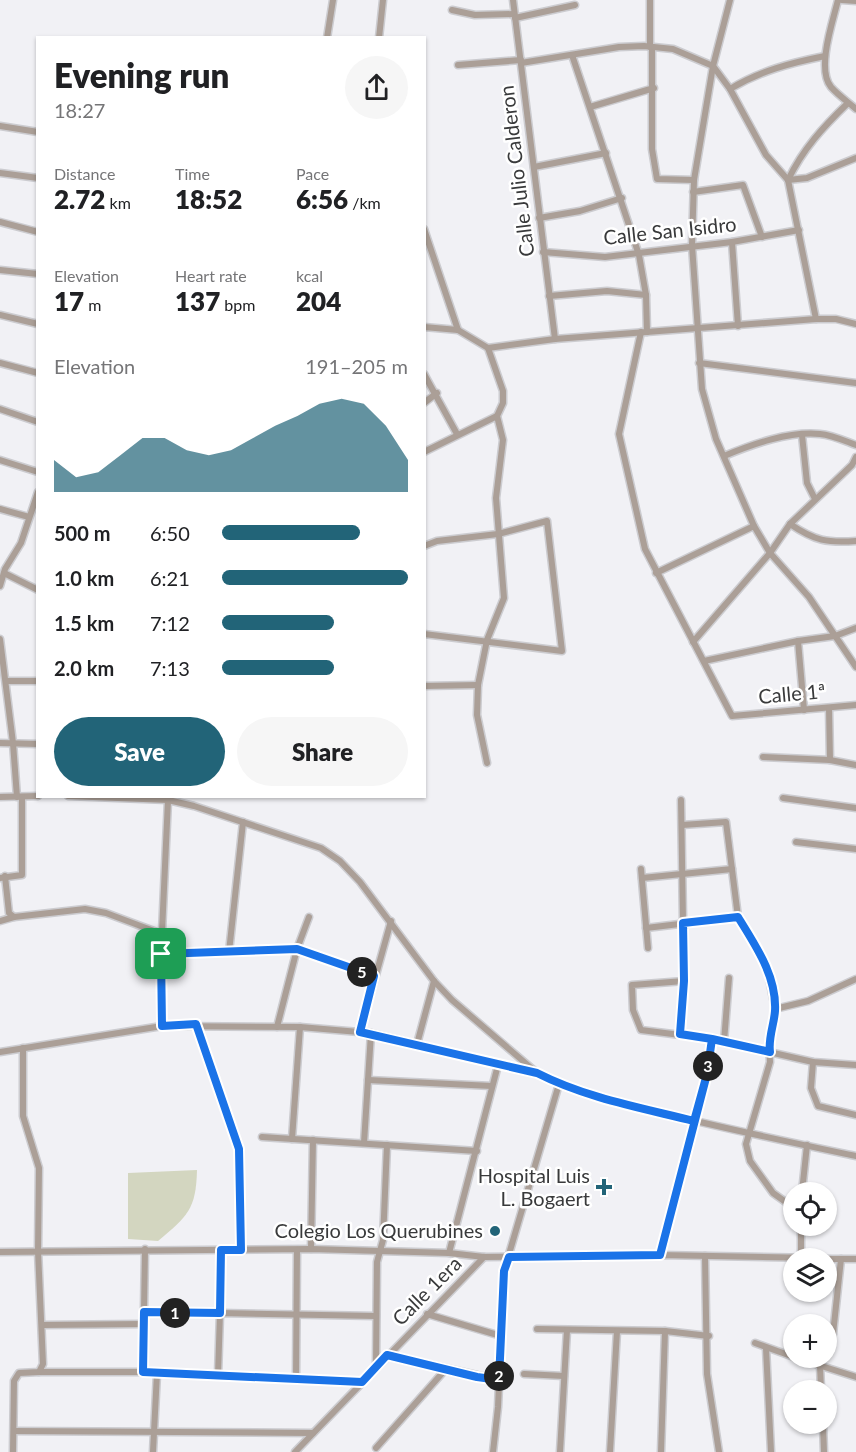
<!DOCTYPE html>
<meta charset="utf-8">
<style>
:root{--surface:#fff;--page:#f6f6f6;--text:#202124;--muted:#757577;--accent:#226478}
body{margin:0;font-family:Lato,sans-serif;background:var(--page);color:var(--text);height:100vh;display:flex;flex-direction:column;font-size:22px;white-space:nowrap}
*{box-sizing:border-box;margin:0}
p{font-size:20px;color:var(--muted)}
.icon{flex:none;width:33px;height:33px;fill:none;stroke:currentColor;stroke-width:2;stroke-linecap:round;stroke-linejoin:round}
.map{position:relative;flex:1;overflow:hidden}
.sheet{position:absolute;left:36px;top:36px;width:390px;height:762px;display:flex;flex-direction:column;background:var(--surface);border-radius:0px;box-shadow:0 2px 4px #0004}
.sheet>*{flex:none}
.fabs{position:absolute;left:783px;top:1182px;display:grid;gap:12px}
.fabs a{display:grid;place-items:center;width:54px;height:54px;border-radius:50%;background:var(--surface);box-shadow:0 2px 4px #0004;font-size:30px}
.pin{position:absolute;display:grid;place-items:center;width:51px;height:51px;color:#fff;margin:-26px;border-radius:12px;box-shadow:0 3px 9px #0006}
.km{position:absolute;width:30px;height:30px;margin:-15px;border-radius:50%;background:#222;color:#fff;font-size:16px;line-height:30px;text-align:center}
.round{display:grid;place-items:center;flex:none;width:63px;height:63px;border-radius:32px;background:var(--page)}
.summary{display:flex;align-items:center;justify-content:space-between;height:102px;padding:0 18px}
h1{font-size:33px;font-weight:800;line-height:45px}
.metrics{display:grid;grid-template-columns:repeat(3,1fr);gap:9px;height:102px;padding:6px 18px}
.metrics div{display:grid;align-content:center}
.metrics b{font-size:26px;font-weight:800}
.metrics small{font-size:16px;font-weight:400}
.metrics p{font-size:16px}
.chart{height:168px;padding:12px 18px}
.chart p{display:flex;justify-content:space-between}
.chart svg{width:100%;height:108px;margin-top:6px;fill:var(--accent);opacity:.7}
.button{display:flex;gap:12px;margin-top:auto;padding:12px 18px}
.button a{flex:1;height:69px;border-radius:36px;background:var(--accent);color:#fff;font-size:24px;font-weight:800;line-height:69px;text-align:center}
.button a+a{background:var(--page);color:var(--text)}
ul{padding:0 18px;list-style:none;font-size:20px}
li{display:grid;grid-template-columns:96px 72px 1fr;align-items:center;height:45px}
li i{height:15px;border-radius:8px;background:var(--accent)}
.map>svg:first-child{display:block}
.green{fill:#d3d6c0}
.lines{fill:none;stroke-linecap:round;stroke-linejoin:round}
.street-casing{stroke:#ccccd0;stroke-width:9}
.street{stroke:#ab9f97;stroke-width:6}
.route-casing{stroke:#fff;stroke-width:12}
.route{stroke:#1a73e8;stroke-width:8}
.poi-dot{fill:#226478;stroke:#fff;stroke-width:2}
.labels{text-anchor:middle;stroke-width:5;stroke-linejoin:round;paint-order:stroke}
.street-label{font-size:20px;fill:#393a3b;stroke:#fff}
.poi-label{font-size:20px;fill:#393a3b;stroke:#fff;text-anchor:end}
</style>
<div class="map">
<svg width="856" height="1452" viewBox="0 0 856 1452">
<rect width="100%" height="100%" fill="#f1f1f5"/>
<path class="green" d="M197 1170C196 1209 188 1216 158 1241L128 1239V1173Z"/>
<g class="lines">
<g class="street-casing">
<g id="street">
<path d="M513 0 555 339"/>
<path d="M650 0V47"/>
<path d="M730 0 713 66 694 180 692 245 702 389 716 439 754 526 770 553 809 597 856 667"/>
<path d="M838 0C833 21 816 69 831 87 838 95 848 102 856 109"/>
<path d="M842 0 856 1"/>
<path d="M452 10 475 15 514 14"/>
<path d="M515 18 575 5"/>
<path d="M327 38 333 0"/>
<path d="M379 38 383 0"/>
<path d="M652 47V149L657 179 694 180"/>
<path d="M572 55 639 255 646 295 647 332"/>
<path d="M521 63 619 47 644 46 673 49 713 66 730 89 766 155 788 180 816 319"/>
<path d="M458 65 521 60"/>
<path d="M730 89C760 71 790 63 825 56"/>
<path d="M590 107 654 88"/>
<path d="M0 126 38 132"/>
<path d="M534 167 606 153"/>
<path d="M0 173 38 178"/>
<path d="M788 180C803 149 823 127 848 103"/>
<path d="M788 180 807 178 856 158"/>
<path d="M693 192 743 185 762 237"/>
<path d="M539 218 580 211 622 198"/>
<path d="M0 222 38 232"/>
<path d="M424 229 458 330"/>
<path d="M732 242 738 326"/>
<path d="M543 252 605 257 732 242 799 230"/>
<path d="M0 270 38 274"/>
<path d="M549 296 607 291 646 295"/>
<path d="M0 315 38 324"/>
<path d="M424 327 458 330 488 348 503 391V403L497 416 424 452"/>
<path d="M641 332 619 434 645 549 732 716 856 705"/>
<path d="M488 348 555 339 816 319H836L856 324"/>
<path d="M0 363 38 373"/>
<path d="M699 363 856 383"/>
<path d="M424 374 457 434"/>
<path d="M424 403 437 393"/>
<path d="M0 409 38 422"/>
<path d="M802 435 807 483 815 499"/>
<path d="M724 456C753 444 789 431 820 434 832 435 845 441 856 445"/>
<path d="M0 460 38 472"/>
<path d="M0 509 29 517"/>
<path d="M790 524C815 541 827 543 856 541"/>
<path d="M424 546 437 541 498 534 547 521 562 651 424 634"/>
<path d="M4 573 38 590"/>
<path d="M656 573 754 526"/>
<path d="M0 586 5 569 21 543 38 492"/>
<path d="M0 639 13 743 17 797"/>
<path d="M798 641 804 710"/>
<path d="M693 642 770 553 790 524 852 465 856 457"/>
<path d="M704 661 798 641 835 636 856 628"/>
<path d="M6 681H38"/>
<path d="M424 686 478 685"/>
<path d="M829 708 830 760"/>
<path d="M0 743 38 744"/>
<path d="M763 757 830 760 856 765"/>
<path d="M487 763 477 715 478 685 487 640 504 598 496 498 503 440 497 416"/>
<path d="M68 796 168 800 194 806 321 848 340 861 360 882 434 981 452 1000 537 1073"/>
<path d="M0 797 38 796"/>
<path d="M783 798 856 808"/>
<path d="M682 825 726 822 738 917"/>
<path d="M796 842 856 849"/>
<path d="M641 869 648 948"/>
<path d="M5 876 9 913 14 917 85 909 106 913 162 934"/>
<path d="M0 878 22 875V797"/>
<path d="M642 878 732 869"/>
<path d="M0 921 14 917"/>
<path d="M646 928 738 917 767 967 775 1009 769 1042 770 1062 746 1144 750 1161 773 1193 794 1208"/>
<path d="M229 952 243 822"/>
<path d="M161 954 297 949 374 976"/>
<path d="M684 981 632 985 633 1010 641 1030 712 1039 813 1062 856 1065"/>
<path d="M775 1009 808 1001 856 979"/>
<path d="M196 1025 239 1149 241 1249"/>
<path d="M162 1026 161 954 168 800"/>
<path d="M277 1027 297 949 309 917"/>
<path d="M360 1032 391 921"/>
<path d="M680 1034 684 981 681 800"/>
<path d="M724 1042 729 978"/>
<path d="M417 1044 434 981"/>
<path d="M0 1052 162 1026 300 1027 371 1033 537 1073C574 1092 615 1101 655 1111 721 1128 789 1142 856 1156"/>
<path d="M813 1062 811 1088 818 1106 856 1115"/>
<path d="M368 1080 492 1086"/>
<path d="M262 1137 477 1151"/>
<path d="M292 1139 300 1027"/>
<path d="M364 1143 371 1033"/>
<path d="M802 1192 807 1145"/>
<path d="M801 1226V1258"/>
<path d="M311 1249 313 1140"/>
<path d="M0 1252 311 1249 449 1253 484 1257 660 1255 818 1258"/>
<path d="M449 1253 498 1065"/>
<path d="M660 1255 707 1074 712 1039"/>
<path d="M705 1256 707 1374 719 1452"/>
<path d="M826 1259H856"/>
<path d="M145 1312 220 1313 221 1250"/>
<path d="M427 1314 501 1336"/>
<path d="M42 1325 143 1324"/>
<path d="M537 1329 665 1331 709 1336"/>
<path d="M755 1343 794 1357"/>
<path d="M766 1348 771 1452"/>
<path d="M826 1350 833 1334 841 1259"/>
<path d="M387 1355 499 1380"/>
<path d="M796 1358 856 1377"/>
<path d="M376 1365 377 1262 383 1240 387 1145"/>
<path d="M39 1372H143L362 1381"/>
<path d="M143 1372 145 1249"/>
<path d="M524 1374 564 1376"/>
<path d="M218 1375 220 1313 376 1316"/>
<path d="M296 1379 297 1250"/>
<path d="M821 1390 820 1365 823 1358"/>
<path d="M823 1424 824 1452"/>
<path d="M14 1431 313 1433"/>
<path d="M376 1448 445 1370"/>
<path d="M13 1452 14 1381 19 1373 39 1372 43 1364 38 1251 39 1168 23 1116V1048"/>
<path d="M153 1452 157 1373"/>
<path d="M295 1452 484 1257"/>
<path d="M493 1452 498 1407 504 1271 559 1084"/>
<path d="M560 1452 567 1330"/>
<path d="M610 1452 617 1331"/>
<path d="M661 1452 665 1331"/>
</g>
</g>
<use href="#street" class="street"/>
</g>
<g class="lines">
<g class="route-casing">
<path id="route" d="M161 954 162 1026 196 1024 239 1149 241 1250H221L220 1313 144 1312 143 1372 362 1382 387 1355 477 1377 499 1380 504 1271 509 1257 660 1255 707 1074 712 1039 770 1052C768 1038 774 1025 775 1011 777 976 755 945 738 917L683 923 684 981 680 1034 712 1039 707 1074 694 1121C642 1108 586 1098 537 1073L360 1032 374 976 297 949 161 954"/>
</g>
<use href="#route" class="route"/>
</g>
<g class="poi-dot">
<path d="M601 1178h6v6h6v6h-6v6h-6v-6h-6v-6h6z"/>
<circle cx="495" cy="1231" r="6"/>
</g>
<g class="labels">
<g class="street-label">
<text transform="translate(517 171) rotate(-97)" y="7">Calle Julio Calderon</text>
<text transform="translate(670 231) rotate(-6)" y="7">Calle San Isidro</text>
<text transform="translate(792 694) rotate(-5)" y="7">Calle 1ª</text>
<text transform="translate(427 1291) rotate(-45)" y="7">Calle 1era</text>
</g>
<g class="poi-label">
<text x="590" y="1183">Hospital Luis<tspan x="590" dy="23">L. Bogaert</tspan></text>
<text x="483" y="1238">Colegio Los Querubines</text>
</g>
</g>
</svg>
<div class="fabs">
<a><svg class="icon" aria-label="locate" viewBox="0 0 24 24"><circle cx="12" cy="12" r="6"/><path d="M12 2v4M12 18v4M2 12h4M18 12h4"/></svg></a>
<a><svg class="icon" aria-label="layers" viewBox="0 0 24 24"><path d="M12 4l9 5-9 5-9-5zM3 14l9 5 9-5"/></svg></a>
<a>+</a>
<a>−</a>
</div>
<div class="pin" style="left:161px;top:954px;background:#1e9e55"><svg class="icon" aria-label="arrive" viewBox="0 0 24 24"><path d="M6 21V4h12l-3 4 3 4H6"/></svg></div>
<b class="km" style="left:175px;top:1313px">1</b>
<b class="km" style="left:499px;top:1376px">2</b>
<b class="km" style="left:708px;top:1066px">3</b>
<b class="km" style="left:362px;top:972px">5</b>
<section class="sheet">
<div class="summary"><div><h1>Evening run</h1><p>18:27</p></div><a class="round"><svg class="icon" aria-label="share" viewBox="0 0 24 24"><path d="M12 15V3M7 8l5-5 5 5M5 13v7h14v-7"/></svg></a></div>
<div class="metrics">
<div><p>Distance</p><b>2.72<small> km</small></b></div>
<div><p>Time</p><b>18:52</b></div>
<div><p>Pace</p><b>6:56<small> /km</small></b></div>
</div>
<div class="metrics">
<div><p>Elevation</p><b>17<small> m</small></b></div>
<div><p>Heart rate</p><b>137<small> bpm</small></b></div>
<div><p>kcal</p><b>204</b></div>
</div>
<div class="chart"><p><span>Elevation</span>191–205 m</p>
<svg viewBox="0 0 160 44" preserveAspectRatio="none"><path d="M0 44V31L10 38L20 36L30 29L40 22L50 22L60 27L70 29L80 27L90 22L100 17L110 13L120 8L130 6L140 8L150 17L160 31V44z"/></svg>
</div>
<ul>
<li><b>500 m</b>6:50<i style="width:74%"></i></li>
<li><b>1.0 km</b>6:21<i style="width:100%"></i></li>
<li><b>1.5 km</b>7:12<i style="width:60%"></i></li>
<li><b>2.0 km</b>7:13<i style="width:60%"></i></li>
</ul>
<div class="button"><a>Save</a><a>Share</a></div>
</section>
</div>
